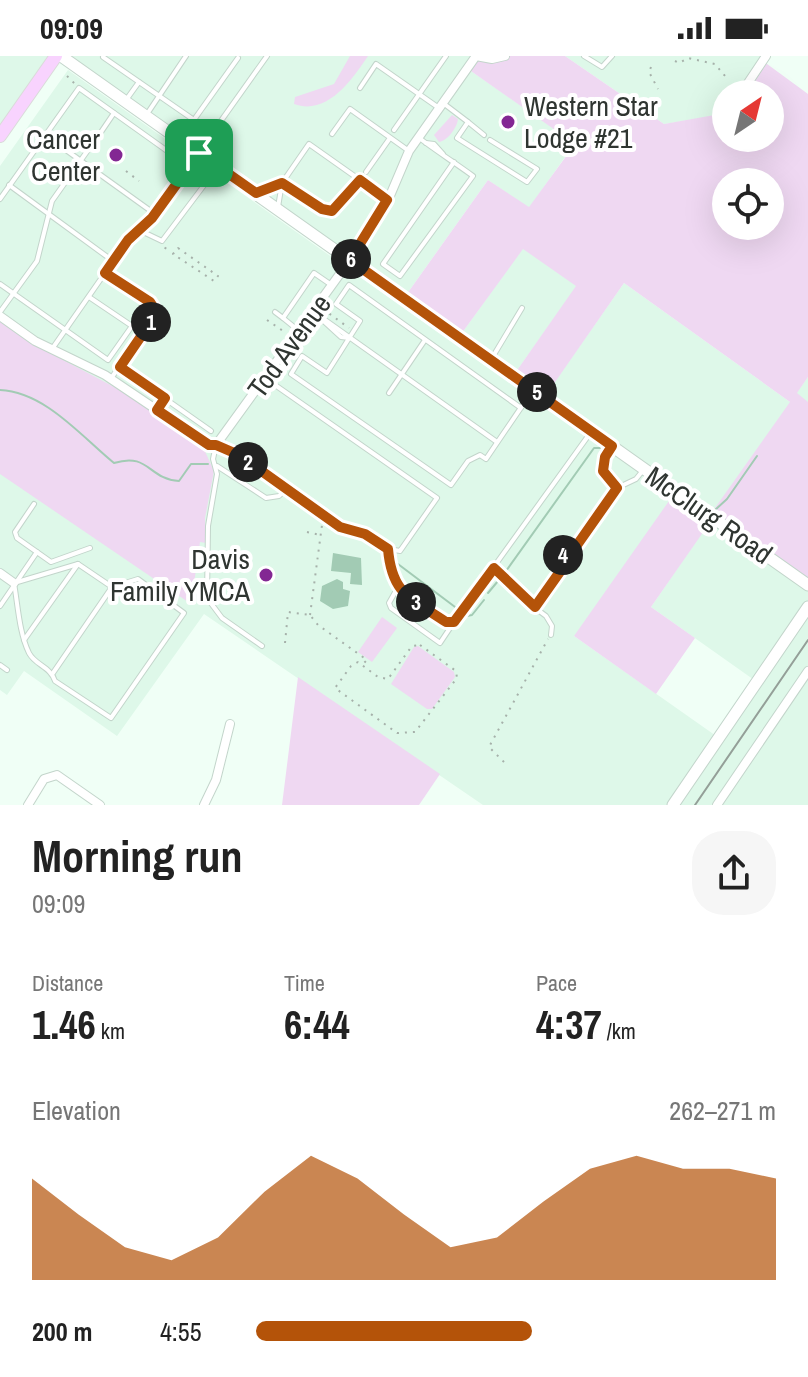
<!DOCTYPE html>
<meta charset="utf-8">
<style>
:root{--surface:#fff;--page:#f6f6f6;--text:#222;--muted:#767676;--accent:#b45309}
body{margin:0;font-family:"Archivo Narrow",sans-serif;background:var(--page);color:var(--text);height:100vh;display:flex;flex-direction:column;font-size:30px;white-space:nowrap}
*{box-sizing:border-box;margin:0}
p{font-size:26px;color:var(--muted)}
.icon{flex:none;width:44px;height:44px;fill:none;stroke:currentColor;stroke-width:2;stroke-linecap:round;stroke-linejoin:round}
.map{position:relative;height:749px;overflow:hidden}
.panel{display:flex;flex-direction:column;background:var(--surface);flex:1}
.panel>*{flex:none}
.needle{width:52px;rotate:35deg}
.buttons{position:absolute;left:712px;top:24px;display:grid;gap:16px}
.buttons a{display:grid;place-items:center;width:72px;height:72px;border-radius:50%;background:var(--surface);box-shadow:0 8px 32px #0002;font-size:40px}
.pin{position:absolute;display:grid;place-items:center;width:68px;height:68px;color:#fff;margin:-34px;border-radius:16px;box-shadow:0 4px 12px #0006}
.km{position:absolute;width:40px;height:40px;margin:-20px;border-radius:50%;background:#222;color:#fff;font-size:22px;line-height:40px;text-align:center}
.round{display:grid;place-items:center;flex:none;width:84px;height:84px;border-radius:32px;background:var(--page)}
.headline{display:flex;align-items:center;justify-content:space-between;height:136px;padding:0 32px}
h1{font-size:44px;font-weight:700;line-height:60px}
.metrics{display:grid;grid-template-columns:repeat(3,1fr);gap:12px;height:136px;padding:8px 32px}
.metrics div{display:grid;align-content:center}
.metrics b{font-size:40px;font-weight:700}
.metrics small{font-size:22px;font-weight:400}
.metrics p{font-size:22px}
.chart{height:224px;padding:16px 32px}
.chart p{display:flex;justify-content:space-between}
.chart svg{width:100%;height:144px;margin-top:8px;fill:var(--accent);opacity:.7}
ul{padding:0 32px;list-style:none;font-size:26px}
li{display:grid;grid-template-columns:128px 96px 1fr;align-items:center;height:60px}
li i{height:20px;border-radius:10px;background:var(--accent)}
.status{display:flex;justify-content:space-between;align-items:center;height:56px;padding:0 40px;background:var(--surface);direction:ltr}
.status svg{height:22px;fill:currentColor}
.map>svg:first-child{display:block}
.built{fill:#def8e9;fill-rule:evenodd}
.green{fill:#efd8f2;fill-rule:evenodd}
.water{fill:#a2cbb4}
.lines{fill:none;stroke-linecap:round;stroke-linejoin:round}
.stream{stroke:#a2cbb4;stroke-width:2}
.lane-casing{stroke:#c3d5cb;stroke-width:6}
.street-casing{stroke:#c3d5cb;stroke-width:10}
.secondary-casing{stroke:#c3d5cb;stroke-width:13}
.primary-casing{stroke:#dadbda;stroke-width:14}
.path{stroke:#a6b1aa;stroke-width:2;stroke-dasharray:2 6;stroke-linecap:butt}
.lane{stroke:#fff;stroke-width:4}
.street{stroke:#fff;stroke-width:8}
.secondary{stroke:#fff;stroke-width:11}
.primary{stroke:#f8d3fe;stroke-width:12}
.rail{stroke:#949f98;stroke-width:2}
.route-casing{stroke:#fff;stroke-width:16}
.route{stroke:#b45309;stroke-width:10}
.poi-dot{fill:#832793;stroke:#fff;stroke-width:3}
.labels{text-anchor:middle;stroke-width:8;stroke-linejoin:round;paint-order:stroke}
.poi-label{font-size:28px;fill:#2f3531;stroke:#fff;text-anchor:end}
.street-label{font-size:28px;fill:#2f3531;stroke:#fff}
</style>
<div class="status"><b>09:09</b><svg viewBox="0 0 49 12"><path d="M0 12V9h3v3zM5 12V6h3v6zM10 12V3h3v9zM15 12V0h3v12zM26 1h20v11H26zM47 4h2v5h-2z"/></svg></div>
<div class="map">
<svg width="808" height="749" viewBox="0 0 808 749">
<rect width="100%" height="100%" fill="#f0fff6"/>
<g class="built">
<path d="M0 0H56L0 80Z"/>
<path d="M61 0H505L468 13 575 87 529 152 488 124 404 242Z"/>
<path d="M565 0H766L740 38H726L725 59 664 68Z"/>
<path d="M68 14 539 348 624 227 790 346 808 321V749H483L204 558 117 680 24 615 7 639 0 634V110ZM712 462 651 551 757 626 719 682 574 580Z"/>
<path d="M523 192 577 230 513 320 459 281Z"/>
</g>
<g class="green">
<path d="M350 0H368C352 24 327 60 294 48L295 41 334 28Z"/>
<path d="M476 0H565L664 68 726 57V82H770V38H740L763 5 808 38V321L797 337 808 346V529L713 462 651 551 695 582 656 638 574 580 676 435 710 459 790 346 624 227 544 342 513 320 576 230 523 193 459 281 404 242 488 124 529 151 575 88 468 13ZM726 126H770V170H726Z"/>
<path d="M452 59 458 63C457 72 447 85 439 86L434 79Z"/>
<path d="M0 265 35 289 135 342 203 391 214 415 205 462 206 487 200 486 191 548 0 418Z"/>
<path d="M382 561 397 572 372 606 358 596Z"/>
<path d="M418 590 454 616 455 621 432 653H427L391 628 414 591Z"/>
<path d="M298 621 440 718 419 749H282Z"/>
</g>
<g class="water">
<path d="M333 497 361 502 362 529 350 528 351 517 331 515Z"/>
<path d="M337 523 343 526V533L350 535 348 550 333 553 320 545 322 530Z"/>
</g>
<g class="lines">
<g class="stream">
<path d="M0 334C45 336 81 380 114 407 149 396 148 423 179 425L191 408H208"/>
<path d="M644 427 665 439"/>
<path d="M715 454 727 443 757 400"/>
<path d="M394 505 467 560 472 559 484 544"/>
<path d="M506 515 594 392H600"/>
<path d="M488 537 498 525"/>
</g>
<g class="lane-casing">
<g id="lane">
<path d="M584 0 602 11 612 0"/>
<path d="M103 1 194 64"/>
<path d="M360 32 376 8 439 52"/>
<path d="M126 44 139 26"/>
<path d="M443 47 468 66 457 82 527 126 537 113 490 84"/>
<path d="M147 58 186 0"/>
<path d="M468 66 484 79"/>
<path d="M394 74 446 0"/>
<path d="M332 78 350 53 409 95"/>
<path d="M45 79 155 158"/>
<path d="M418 81C436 95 454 106 473 120L400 220 383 208 454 106"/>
<path d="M97 82 114 57"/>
<path d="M181 82 238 2"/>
<path d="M426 87 434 88 443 98"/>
<path d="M366 116 390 82"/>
<path d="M282 127 322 153 332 155 360 124 387 144"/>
<path d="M9 129 113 205"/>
<path d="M258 137 280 128"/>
<path d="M0 143 79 32 208 124 162 185 139 174"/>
<path d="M278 151 282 127 309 88 360 124"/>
<path d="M105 217 150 246 157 257 112 321"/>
<path d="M0 228 108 304 132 270 89 241"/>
<path d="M0 256 37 205 52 145 93 87"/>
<path d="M275 256 283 262"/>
<path d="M317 259 341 281 349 282"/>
<path d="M318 259 497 386"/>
<path d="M299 275 283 262 314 217 330 228"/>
<path d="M52 293 128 184 152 162 267 0"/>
<path d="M492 302 522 252"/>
<path d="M120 311 211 375"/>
<path d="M265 322 437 442 400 495 389 493"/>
<path d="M389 337 425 284"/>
<path d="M521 352 349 229 336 248 360 265 327 317 302 300 291 318 451 429 468 405 480 399 486 403 533 334"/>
<path d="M217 410 266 442 279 440 286 433"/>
<path d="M617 432 636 423 644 413"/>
<path d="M34 448 15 476 17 482 51 506 90 492"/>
<path d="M78 508 112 531 138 523 184 557 111 662 55 625C51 611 35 609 29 597 19 576 18 550 14 527Z"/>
<path d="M494 512 519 540 546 560 552 570 551 579"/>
<path d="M398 531 389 547 391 552 440 587 454 566"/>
<path d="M0 550 37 496"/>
<path d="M535 551 564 510 561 501 575 492 617 432 603 415 605 401 611 392"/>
<path d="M24 584 78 508"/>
<path d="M262 590 222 562 207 542 208 470 217 418 213 403 216 389C261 409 295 445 337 470 354 479 372 480 388 493 391 537 412 543 446 566H454L591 376"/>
<path d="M0 609 7 614"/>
<path d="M53 617 112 531"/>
</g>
</g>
<g class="street-casing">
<g id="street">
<path d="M748 27 766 0"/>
<path d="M0 260 35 285 105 319 209 389H216L350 204 389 142 409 95 476 0 492 3 505 0"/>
<path d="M0 517 14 527"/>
<path d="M28 749 44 723 57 719 100 749"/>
<path d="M204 749 216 724 230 668"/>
<path d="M717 749 808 615"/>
</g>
</g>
<g class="secondary-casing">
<g id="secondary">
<path d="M61 0 808 529"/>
<path d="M673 749 808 551"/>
</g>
</g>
<g class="primary-casing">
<path id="primary" d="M0 80 56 0"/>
</g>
<g class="path">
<path d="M675 5 679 7 688 2 715 8 725 20"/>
<path d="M651 11 649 16 658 33"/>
<path d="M67 20 75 28"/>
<path d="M88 78 90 80"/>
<path d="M126 115 139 125"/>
<path d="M178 192 218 220 214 225 173 198Z"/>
<path d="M165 193 166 191"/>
<path d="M323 253 349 272"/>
<path d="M267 264 286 277"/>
<path d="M307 476 320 479"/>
<path d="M310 559 322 469"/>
<path d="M285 587 288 556 310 559 318 569 367 604 364 607"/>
<path d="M420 589 456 615 457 622 415 676 397 677 335 632 351 610 358 606 378 621 388 623 412 590Z"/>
<path d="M504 706 489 691 548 583"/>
</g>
<use href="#lane" class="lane"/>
<use href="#street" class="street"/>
<use href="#secondary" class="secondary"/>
<use href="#primary" class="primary"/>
<path class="rail" d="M695 749 808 584"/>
</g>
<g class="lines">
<g class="route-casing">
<path id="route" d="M199 97 256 137 282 127 322 153 332 155 360 124 387 144 350 204 612 390 605 401 603 415 617 432 575 492 561 501 564 510 535 551 494 512 454 566H446C411 542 392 539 388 493L365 478 340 471 239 399 216 389H209L157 354 165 342 120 311 157 257 150 246 105 217 128 184 152 162Z"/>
</g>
<use href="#route" class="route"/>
</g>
<g class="poi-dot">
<circle cx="508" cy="66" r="8"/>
<circle cx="116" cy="99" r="8"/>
<circle cx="266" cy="519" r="8"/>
</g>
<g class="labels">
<g class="poi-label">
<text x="524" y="60" text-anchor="start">Western Star<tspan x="524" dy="32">Lodge #21</tspan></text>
<text x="100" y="93">Cancer<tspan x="100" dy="32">Center</tspan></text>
<text x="250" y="513">Davis<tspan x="250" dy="32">Family YMCA</tspan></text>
</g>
<g class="street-label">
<text transform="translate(289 290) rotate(-54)" y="10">Tod Avenue</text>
<text transform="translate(709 459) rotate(35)" y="10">McClurg Road</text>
</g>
</g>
</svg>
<div class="buttons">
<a><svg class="needle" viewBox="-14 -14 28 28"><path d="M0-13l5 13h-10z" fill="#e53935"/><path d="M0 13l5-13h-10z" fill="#767676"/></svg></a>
<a><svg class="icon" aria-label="locate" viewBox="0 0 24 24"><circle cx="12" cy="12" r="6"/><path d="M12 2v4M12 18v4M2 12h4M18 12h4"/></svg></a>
</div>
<div class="pin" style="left:199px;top:97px;background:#1e9e55"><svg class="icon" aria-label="arrive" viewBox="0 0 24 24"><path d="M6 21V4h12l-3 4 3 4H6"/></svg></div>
<b class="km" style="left:151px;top:266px">1</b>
<b class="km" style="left:248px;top:406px">2</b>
<b class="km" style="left:416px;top:546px">3</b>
<b class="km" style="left:563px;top:499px">4</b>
<b class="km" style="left:537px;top:336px">5</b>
<b class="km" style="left:351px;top:203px">6</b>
</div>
<section class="panel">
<div class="headline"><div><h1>Morning run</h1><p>09:09</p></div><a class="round"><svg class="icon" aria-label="share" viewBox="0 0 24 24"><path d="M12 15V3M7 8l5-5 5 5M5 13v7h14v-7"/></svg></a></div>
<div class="metrics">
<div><p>Distance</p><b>1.46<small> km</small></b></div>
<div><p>Time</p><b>6:44</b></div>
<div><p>Pace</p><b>4:37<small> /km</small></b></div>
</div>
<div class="chart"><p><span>Elevation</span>262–271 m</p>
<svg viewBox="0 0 160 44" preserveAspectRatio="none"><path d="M0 44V13L10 24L20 34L30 38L40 31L50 17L60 6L70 13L80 24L90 34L100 31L110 20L120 10L130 6L140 10L150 10L160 13V44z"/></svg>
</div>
<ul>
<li><b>200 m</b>4:55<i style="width:53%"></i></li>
</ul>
</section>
